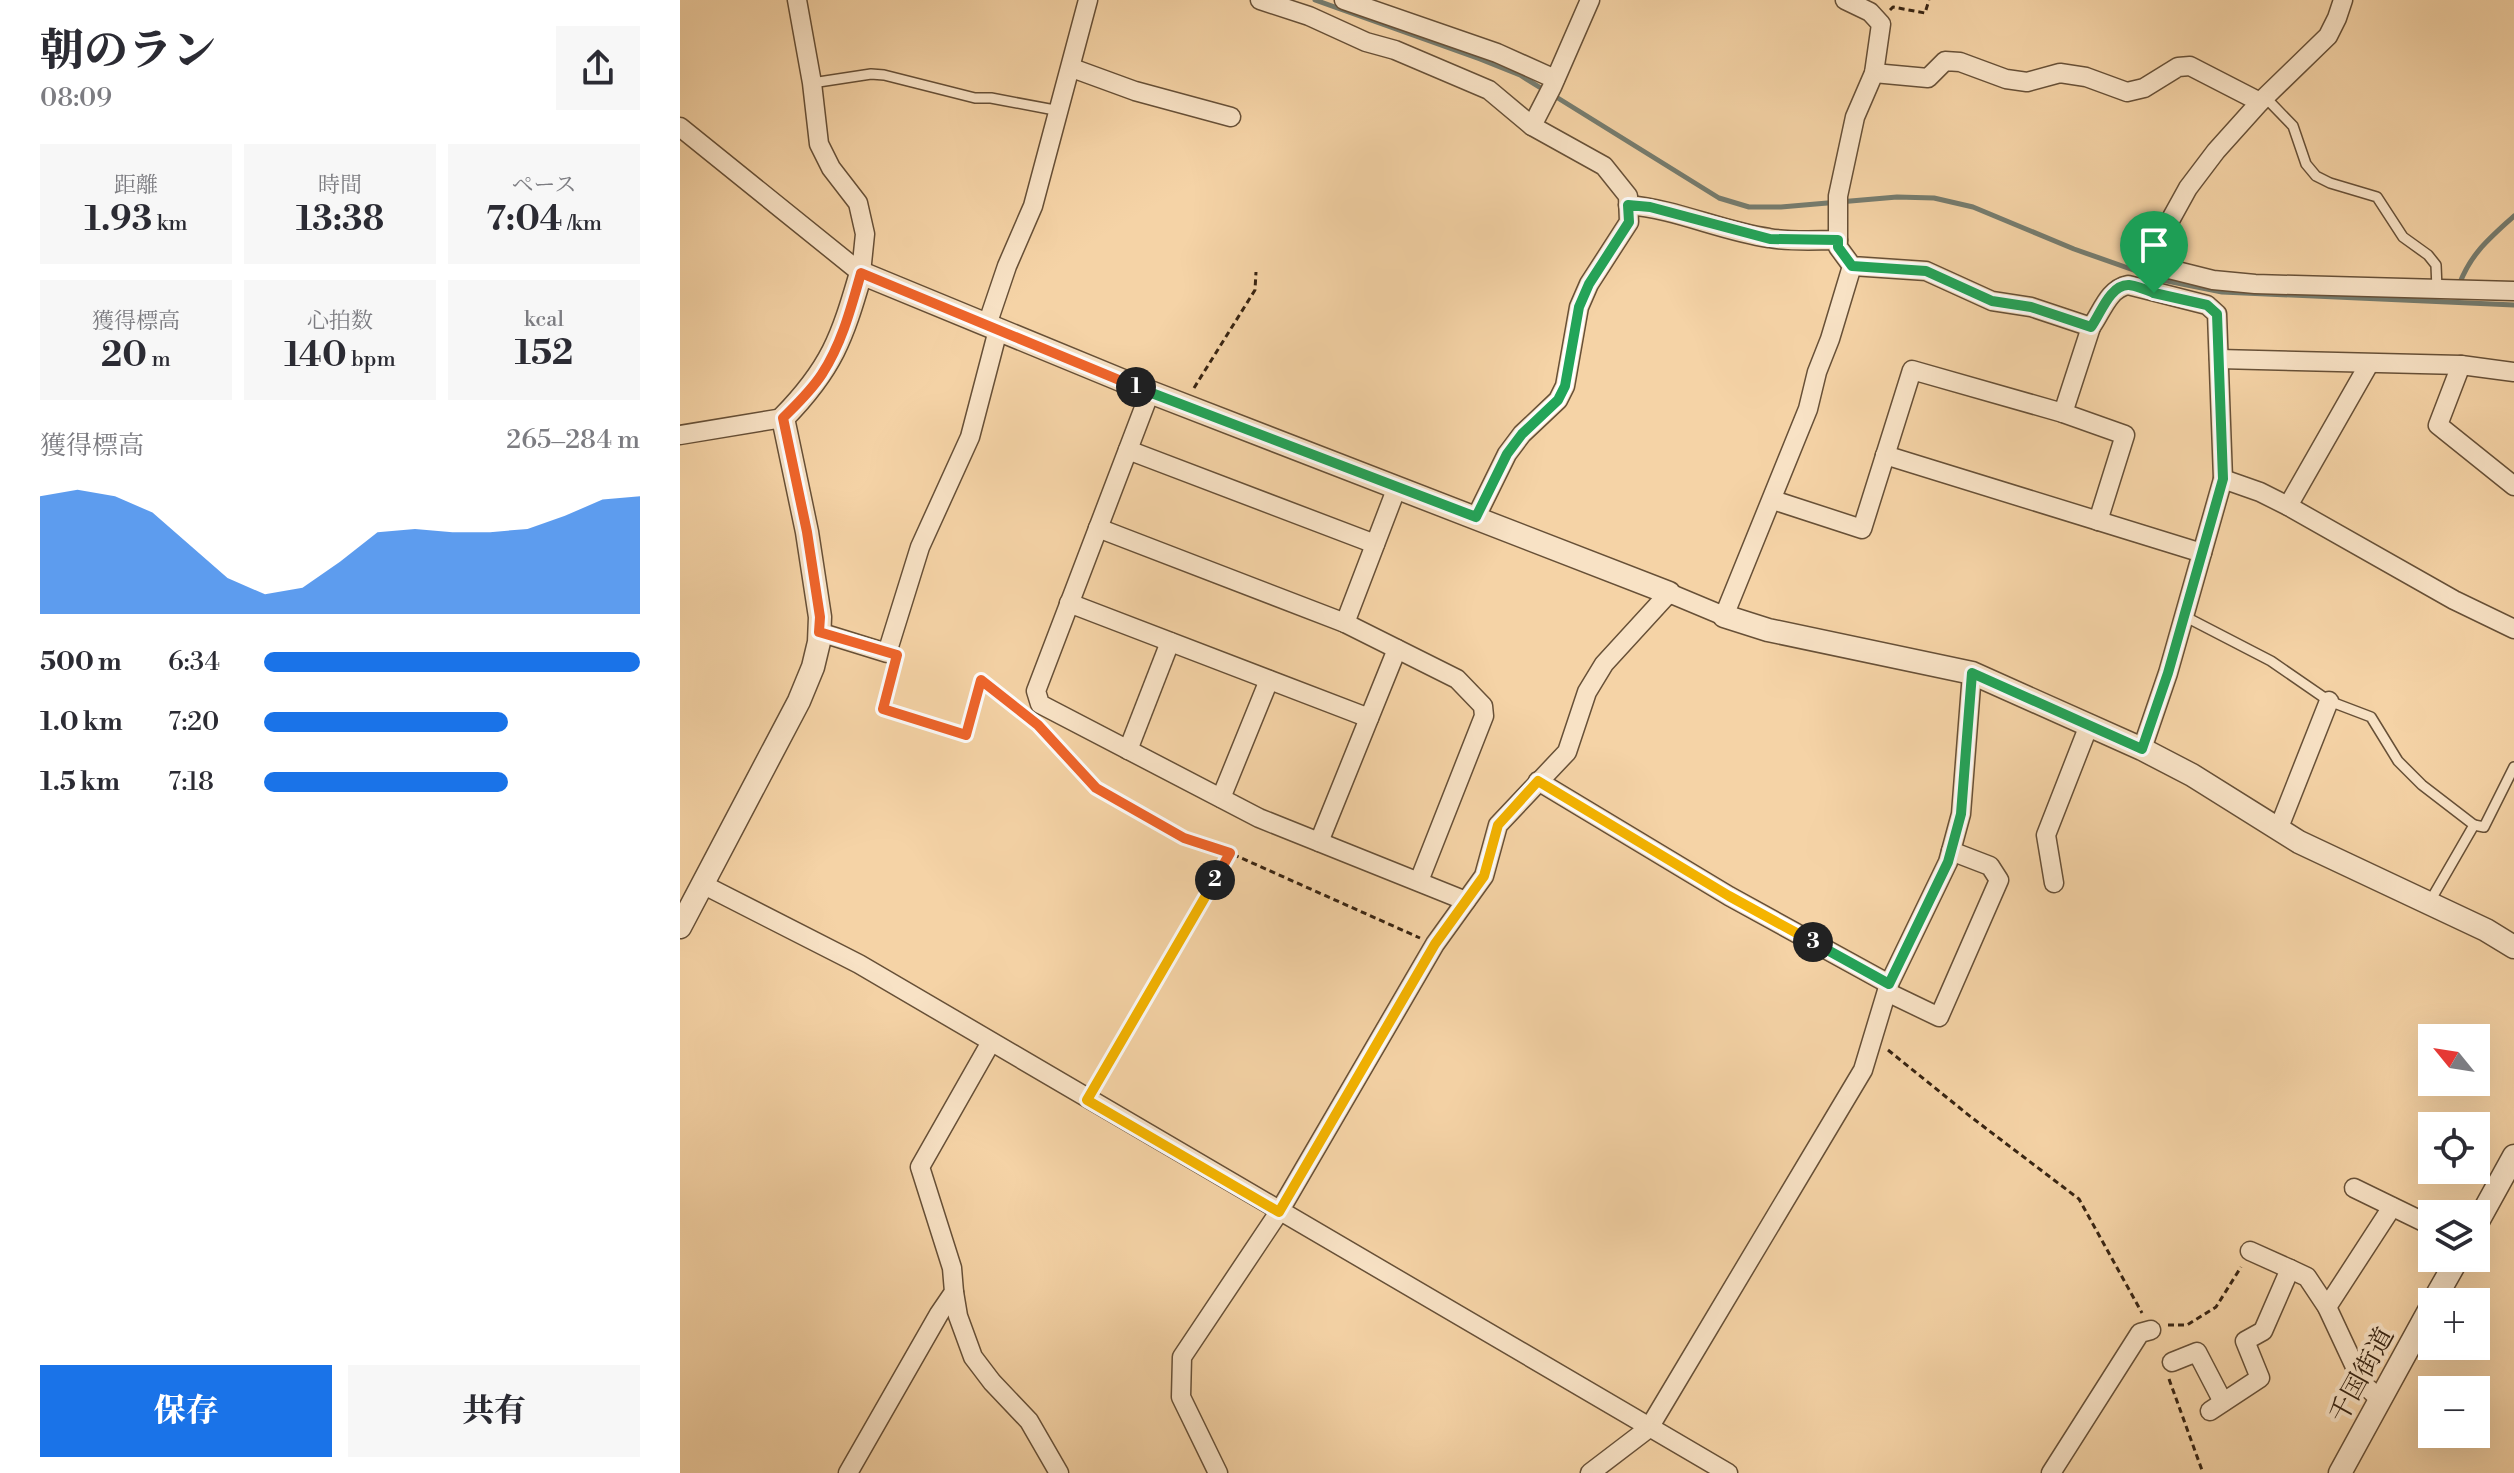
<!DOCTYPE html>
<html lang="ja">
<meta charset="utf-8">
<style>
:root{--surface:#fff;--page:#f7f7f7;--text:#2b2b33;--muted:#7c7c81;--accent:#1a73e8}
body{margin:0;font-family:"Libre Bodoni","Noto Serif JP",serif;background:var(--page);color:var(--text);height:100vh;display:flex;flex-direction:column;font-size:30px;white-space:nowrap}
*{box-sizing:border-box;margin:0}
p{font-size:26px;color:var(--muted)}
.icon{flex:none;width:44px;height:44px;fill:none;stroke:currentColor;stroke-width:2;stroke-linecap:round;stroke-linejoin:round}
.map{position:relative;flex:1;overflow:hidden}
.details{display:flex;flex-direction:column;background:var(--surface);width:680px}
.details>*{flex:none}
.needle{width:52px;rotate:300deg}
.fabs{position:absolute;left:1738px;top:1024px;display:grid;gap:16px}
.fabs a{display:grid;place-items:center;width:72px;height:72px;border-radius:0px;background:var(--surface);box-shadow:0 8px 32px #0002;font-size:40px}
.pin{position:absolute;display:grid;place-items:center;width:68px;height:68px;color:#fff;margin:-82px -34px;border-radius:50% 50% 50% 0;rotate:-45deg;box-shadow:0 0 8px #0007}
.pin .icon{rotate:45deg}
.km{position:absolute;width:40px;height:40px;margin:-20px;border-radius:50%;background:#222;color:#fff;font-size:22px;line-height:40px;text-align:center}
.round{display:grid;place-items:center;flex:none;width:84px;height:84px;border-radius:0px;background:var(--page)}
.overview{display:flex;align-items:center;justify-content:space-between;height:136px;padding:0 40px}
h1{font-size:44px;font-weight:800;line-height:60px}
.figures{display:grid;grid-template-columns:repeat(3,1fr);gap:12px;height:136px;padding:8px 40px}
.figures div{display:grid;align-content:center;border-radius:0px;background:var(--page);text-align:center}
.figures b{font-size:34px;font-weight:800}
.figures small{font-size:22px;font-weight:400}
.figures p{font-size:22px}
.chart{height:224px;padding:16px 40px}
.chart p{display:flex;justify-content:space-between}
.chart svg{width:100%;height:144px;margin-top:8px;fill:var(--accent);opacity:.7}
.primary-button{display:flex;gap:16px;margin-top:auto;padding:16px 40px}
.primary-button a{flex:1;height:92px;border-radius:0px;background:var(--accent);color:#fff;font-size:32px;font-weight:800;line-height:92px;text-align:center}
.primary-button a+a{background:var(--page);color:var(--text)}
ul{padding:0 40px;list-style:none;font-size:26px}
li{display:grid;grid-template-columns:128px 96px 1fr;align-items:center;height:60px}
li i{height:20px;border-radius:10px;background:var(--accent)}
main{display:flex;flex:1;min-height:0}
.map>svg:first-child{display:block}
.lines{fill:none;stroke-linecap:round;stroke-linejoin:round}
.stream{stroke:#757c6f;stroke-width:5}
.service-casing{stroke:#675037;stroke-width:12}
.minor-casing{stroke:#675037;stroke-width:21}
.tertiary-casing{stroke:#675037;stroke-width:25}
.path{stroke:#382412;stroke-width:3;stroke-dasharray:6 4;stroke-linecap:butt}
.service{stroke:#f8e2c5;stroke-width:9}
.minor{stroke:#f8e2c5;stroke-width:18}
.tertiary{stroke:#f8e2c5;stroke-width:22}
.split-1-casing{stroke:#fff;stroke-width:16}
.split-2-casing{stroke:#fff;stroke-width:16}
.split-3-casing{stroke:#fff;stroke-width:16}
.split-4-casing{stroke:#fff;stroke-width:16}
.split-1{stroke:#22a559;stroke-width:10}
.split-2{stroke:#f0652b;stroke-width:10}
.split-3{stroke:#f5b400;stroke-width:10}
.split-4{stroke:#22a559;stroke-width:10}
.labels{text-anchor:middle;stroke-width:8;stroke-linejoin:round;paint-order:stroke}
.street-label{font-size:26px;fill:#382412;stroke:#f8e2c5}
</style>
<main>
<section class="details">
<div class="overview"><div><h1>朝のラン</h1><p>08:09</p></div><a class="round"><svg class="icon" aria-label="share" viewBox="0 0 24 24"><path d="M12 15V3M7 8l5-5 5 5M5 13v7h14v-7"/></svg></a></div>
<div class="figures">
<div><p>距離</p><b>1.93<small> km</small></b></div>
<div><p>時間</p><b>13:38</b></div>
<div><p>ペース</p><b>7:04<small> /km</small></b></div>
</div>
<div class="figures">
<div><p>獲得標高</p><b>20<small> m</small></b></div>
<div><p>心拍数</p><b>140<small> bpm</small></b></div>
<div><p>kcal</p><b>152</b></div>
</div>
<div class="chart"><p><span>獲得標高</span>265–284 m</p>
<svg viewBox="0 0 160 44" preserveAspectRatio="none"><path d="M0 44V8L10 6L20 8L30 13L40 23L50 33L60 38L70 36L80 28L90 19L100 18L110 19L120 19L130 18L140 14L150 9L160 8V44z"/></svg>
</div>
<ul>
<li><b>500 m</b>6:34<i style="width:100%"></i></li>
<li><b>1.0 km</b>7:20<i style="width:65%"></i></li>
<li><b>1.5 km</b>7:18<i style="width:65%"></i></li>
</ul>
<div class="primary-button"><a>保存</a><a>共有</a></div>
</section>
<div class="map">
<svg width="1834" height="1473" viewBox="0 0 1834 1473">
<rect width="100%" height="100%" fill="#f5d3a6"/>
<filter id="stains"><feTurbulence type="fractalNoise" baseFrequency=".0025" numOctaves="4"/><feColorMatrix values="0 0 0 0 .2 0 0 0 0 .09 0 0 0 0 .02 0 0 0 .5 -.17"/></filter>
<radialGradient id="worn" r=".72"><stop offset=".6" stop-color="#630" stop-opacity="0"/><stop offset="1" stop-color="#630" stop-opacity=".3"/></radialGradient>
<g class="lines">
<g class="stream">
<path d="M635 0 800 59 840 75 864 90"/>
<path d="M873 95 1039 198 1069 207H1101L1217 197 1254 198 1293 207 1394 249 1482 280 1542 292 1834 305"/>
<path d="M1779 285C1791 253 1809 239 1834 216"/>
</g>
<g class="service-casing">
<g id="service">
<path d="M132 83 191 74 204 75 295 98H311L380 111"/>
<path d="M1585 97 1613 126 1626 164 1636 176 1650 183 1697 197 1723 237 1748 255 1756 265 1757 289"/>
<path d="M1504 616 1591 661 1649 701 1691 717 1718 761 1742 785 1794 825 1749 903"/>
<path d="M1794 825 1804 827 1834 767"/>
</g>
</g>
<g class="minor-casing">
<g id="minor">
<path d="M117 0 132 83 139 144 151 168 178 203 185 234 181 273"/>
<path d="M580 0 629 16 686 42 715 50 809 90 852 126 924 166 948 196 949 222 909 284 899 307 885 386 878 400 842 434 827 454 796 517"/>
<path d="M664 0 817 53 875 79"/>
<path d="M1165 0 1190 12 1201 24 1194 73 1175 117 1158 196V247L1172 266 1246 271 1312 301 1351 307 1411 327C1422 312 1428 289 1448 285L1527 305 1537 314 1543 479 1488 673 1462 749"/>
<path d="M392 68 455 91 551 117"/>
<path d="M1194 73 1248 78 1265 61 1280 62 1326 79 1347 82 1380 73 1406 77 1447 92 1464 88 1498 67 1510 66 1580 102"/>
<path d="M852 126 872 87 910 0"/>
<path d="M0 127 181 273"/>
<path d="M948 205C996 209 1041 231 1089 238 1112 242 1136 240 1158 240"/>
<path d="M1477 266 1533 280 1575 284 1834 291"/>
<path d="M1475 274 1487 226 1508 188 1536 151 1580 102 1648 36 1657 18 1663 0"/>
<path d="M307 325 327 266 353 206 408 0"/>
<path d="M1539 359 1781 365 1834 372"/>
<path d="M1781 365 1758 425 1834 486"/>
<path d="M470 392 356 691 360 704 579 818 786 901"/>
<path d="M1383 413 1445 435 1418 521"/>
<path d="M0 435 103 418"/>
<path d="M448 450 695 544"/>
<path d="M1205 455 1522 553"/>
<path d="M1543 479 1580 492 1608 506 1774 600 1834 629"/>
<path d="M1093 500 1182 529 1232 370 1383 413 1411 327"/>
<path d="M1608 506 1689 364"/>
<path d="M418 528 665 623 777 679 803 706 804 716 739 881"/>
<path d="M389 603 689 718"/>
<path d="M665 623 717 487"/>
<path d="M139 632 207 653 240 547 290 437 318 330"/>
<path d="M448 750 490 642"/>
<path d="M858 781 1049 896 1209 984"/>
<path d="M541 798 589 680"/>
<path d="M1598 830 1649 701"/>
<path d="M639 842 717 649"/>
<path d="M1374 883 1366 835 1409 725"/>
<path d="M24 885 179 964 1048 1473"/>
<path d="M1207 992 1259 1017 1319 880 1310 866 1271 851"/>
<path d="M1674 1188 1752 1226"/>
<path d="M1570 1251 1610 1269"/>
<path d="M274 1292 278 1316 293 1357 312 1382 349 1421 379 1473"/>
<path d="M1647 1307 1712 1207"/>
<path d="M1492 1362 1517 1352 1543 1402"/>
<path d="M1530 1411 1580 1378 1565 1341 1583 1331 1610 1269 1627 1277 1647 1307 1683 1384 1700 1399"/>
<path d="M168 1473 259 1314 274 1292 272 1268 240 1167 311 1042"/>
<path d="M538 1473 501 1397 502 1357 599 1212 755 944 804 876 818 825 887 752 907 692 924 664 989 593 1044 616 1128 409 1137 372 1150 339 1172 266"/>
<path d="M910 1473 969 1428 1183 1070 1209 984 1268 862 1281 814 1292 673"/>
<path d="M1371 1473 1460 1333 1471 1330"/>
</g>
</g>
<g class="tertiary-casing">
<g id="tertiary">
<path d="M1044 616 1088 630 1292 673 1462 749 1512 775 1619 842 1806 930 1834 947"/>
<path d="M0 927 119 701 133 667 139 642 140 617 127 532 103 418C152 368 162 338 181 273L470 392 989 593"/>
<path d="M1796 1225 1834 1156"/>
<path d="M1753 1302 1778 1258"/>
<path d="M1660 1473 1752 1305"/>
</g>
</g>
<g class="path">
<path d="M1210 10 1213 7 1245 13 1249 0"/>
<path d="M514 388 575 290 576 272"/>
<path d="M213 669 203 709 286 735 301 680 345 715"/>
<path d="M357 724 416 788 504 838 550 853 740 938"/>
<path d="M1208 1050 1291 1117 1399 1199 1462 1313"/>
<path d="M417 1083 550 854"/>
<path d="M1488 1325H1507L1536 1307 1561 1267"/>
<path d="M1489 1379 1523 1473"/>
</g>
<use href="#service" class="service"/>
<use href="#minor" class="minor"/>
<use href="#tertiary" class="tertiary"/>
</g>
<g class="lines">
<g class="split-1-casing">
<path id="split-1" d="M456 387 796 517 827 454 842 434 878 400 885 386 899 307 909 284 949 222 948 205 970 207 1090 239 1158 240V247L1172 266 1246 271 1312 301 1351 307 1411 327C1420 315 1430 284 1449 285 1457 286 1467 290 1474 293"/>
</g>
<g class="split-2-casing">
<path id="split-2" d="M456 387 181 273C171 308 162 343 142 374 131 391 117 404 103 418L127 532 140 617 139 632 217 655 203 709 286 735 301 680 358 725 416 788 504 838 550 853 535 880"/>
</g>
<g class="split-3-casing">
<path id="split-3" d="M535 880 407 1100 599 1212 755 944 804 876 818 825 858 781 1049 896 1133 942"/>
</g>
<g class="split-4-casing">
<path id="split-4" d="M1133 942 1209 984 1268 862 1281 814 1292 673 1462 749 1488 673 1543 479 1537 314 1527 305 1474 293"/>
</g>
<use href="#split-1" class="split-1"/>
<use href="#split-2" class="split-2"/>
<use href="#split-3" class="split-3"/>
<use href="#split-4" class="split-4"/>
</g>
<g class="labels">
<g class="street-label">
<text transform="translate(1681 1375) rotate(-61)" y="9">千国街道</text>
</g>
</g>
<rect width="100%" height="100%" filter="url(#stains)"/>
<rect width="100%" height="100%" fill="url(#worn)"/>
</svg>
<div class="fabs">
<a><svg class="needle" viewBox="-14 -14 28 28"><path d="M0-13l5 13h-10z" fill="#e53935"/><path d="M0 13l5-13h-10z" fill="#7c7c81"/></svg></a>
<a><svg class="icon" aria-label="locate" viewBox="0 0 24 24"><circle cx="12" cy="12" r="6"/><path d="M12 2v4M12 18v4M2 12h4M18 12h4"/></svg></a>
<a><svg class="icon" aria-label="layers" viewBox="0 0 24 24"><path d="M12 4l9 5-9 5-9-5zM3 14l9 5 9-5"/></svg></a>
<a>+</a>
<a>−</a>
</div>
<div class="pin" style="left:1474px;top:293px;background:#1e9e55"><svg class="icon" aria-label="arrive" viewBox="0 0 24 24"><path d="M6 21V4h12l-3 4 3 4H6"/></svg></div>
<b class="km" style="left:456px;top:387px">1</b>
<b class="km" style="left:535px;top:880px">2</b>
<b class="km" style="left:1133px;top:942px">3</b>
</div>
</main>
